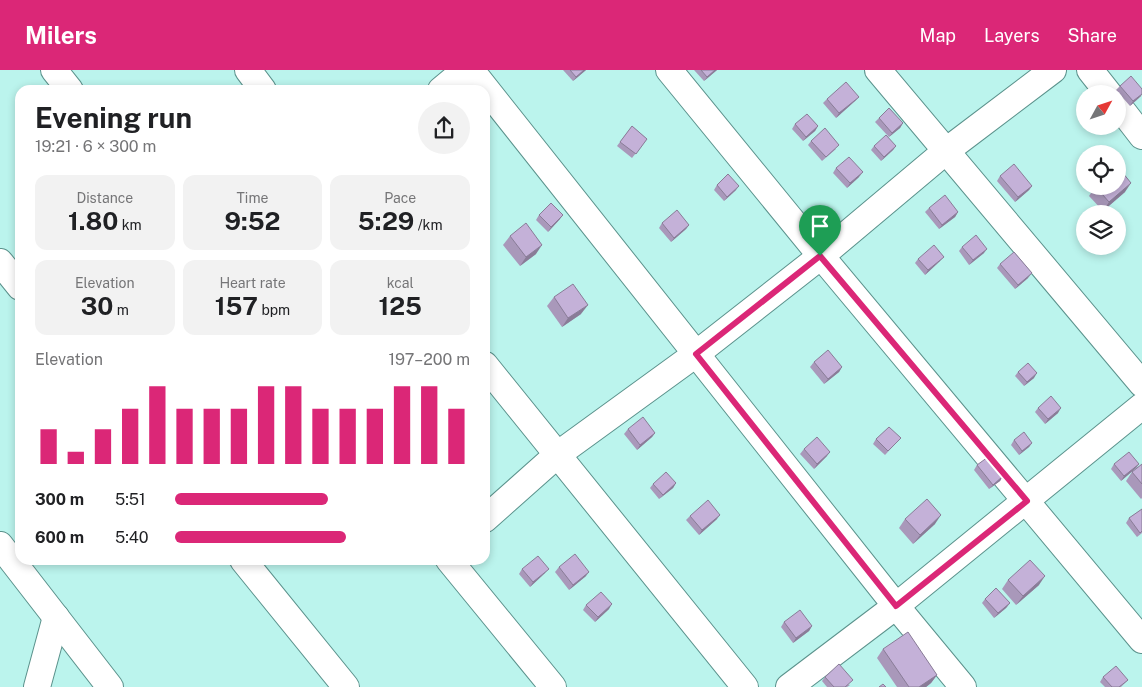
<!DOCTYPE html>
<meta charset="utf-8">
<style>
:root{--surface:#fff;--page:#f2f2f2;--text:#202124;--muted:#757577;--accent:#db2777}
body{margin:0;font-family:"Public Sans",sans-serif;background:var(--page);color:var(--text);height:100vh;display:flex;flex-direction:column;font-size:19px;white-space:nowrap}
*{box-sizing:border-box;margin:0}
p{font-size:16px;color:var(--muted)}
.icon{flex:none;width:28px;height:28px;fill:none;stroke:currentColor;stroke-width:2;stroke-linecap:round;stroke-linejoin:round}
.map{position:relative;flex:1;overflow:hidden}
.drawer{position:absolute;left:15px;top:15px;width:475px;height:480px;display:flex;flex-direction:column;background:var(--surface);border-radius:15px;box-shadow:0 2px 8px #0003}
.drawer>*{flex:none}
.needle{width:32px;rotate:50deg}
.controls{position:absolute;left:1076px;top:15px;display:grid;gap:10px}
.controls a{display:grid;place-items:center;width:50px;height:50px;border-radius:50%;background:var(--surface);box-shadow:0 2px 8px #0003;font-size:25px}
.pin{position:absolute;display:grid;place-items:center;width:42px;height:42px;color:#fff;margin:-51px -21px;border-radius:50% 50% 50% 0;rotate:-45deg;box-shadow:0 0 5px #0007}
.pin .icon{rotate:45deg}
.round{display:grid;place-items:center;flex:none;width:52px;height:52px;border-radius:26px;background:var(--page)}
.head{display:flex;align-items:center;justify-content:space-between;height:85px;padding:0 20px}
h1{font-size:28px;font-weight:700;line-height:38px}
.figures{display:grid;grid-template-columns:repeat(3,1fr);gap:8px;height:85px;padding:5px 20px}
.figures div{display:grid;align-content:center;border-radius:12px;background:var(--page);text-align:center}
.figures b{font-size:25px;font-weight:700}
.figures small{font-size:14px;font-weight:400}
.figures p{font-size:14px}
.chart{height:140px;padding:10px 20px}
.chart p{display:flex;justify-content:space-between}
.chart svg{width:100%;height:90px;margin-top:5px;stroke:var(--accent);stroke-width:6}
ul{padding:0 20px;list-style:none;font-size:16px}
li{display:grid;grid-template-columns:80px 60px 1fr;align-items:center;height:38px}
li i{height:12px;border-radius:6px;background:var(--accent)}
header{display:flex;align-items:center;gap:30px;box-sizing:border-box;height:70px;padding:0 25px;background:var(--accent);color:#fff}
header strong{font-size:24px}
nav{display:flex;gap:28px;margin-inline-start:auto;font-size:18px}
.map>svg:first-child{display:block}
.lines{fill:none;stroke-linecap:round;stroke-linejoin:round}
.minor-casing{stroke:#5b928c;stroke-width:28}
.minor{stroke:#fff;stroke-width:26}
.wall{fill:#a998ba}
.shaded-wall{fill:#897c97}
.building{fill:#c4b1d8;stroke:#897c97}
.route-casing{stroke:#fff;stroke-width:10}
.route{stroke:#db2777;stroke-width:6}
</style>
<header>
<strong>Milers</strong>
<nav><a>Map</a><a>Layers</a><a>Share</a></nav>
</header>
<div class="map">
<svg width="1142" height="617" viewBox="0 0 1142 617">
<rect width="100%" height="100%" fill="#bbf4ed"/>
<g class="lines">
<g class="minor-casing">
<g id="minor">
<path d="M54 0 70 20"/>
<path d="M248 0 263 20"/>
<path d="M471 0 896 536 963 617"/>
<path d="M669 0 821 186 1142 570"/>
<path d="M878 0 1142 314"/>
<path d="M1090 0 1109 24"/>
<path d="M441 20 465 0"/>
<path d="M1118 35 1142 66"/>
<path d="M0 192 20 217"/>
<path d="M485 295 745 617"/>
<path d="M485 449 557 385 696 284 821 186 946 81 1053 0"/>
<path d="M0 475 110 617"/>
<path d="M243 490 346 617"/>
<path d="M449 490 553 617"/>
<path d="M37 617 56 547"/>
<path d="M789 617 896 536 1142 336"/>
</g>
</g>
<use href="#minor" class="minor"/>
</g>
<g class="wall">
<path d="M563 0H586L573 11Z"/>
<path d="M694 0H717L704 11Z"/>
<path d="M1120 16 1141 26 1130 36 1116 20Z"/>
<path d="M859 27 855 31 836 48 823 33 827 29Z"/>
<path d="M879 48 903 53 900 58 889 67 875 52Z"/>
<path d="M795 54 818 56 815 61 803 71 792 59Z"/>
<path d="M632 56 647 69 632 88 617 76Z"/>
<path d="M811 71 836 79 822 91 808 75Z"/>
<path d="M874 76H896L893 80 881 91 871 80Z"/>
<path d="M836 98 859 107 847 118 833 103Z"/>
<path d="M1000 106 1032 116 1029 120 1015 132 997 111Z"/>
<path d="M717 115 736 120 724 131 714 120Z"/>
<path d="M1096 116 1125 122 1103 141 1089 126Z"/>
<path d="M929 138 958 142 955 147 939 159 925 142Z"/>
<path d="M539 145 560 149 548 162 536 150Z"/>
<path d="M662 153 689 155 686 159 671 172 659 158Z"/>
<path d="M510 166 536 184 520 196 503 175Z"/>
<path d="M962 177 984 183 969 195 959 181Z"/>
<path d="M918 189 940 191 925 205 915 193Z"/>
<path d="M1000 194 1028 208 1015 219 997 198Z"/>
<path d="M554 227 581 244 562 257 547 236Z"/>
<path d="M814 292 842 297 839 302 824 314 810 297Z"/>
<path d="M1018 302 1034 308 1024 316 1015 306Z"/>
<path d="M1038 338 1058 343 1045 354 1035 342Z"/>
<path d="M628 359 655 363 652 367 637 380 624 364Z"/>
<path d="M876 369 897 372 885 385 873 374Z"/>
<path d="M1014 370 1032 373 1029 377 1019 385 1011 375Z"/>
<path d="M804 379 827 386 814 399 800 384Z"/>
<path d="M1114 394H1139L1136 398 1121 411 1111 399Z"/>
<path d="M1142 394V428L1141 429 1126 411 1132 402Z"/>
<path d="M977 395 1003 406 1000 411 989 419 974 400Z"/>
<path d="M676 413 673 418 659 429 650 418 653 414Z"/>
<path d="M1142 439V463L1137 467 1126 453 1129 448Z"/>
<path d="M690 446 717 449 699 465 686 450Z"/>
<path d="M905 449 935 454 913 474 899 458Z"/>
<path d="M559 497 586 506 569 520 555 502Z"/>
<path d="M522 499 545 503 530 517 519 504Z"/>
<path d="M1008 510 1039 515 1016 535 1002 519Z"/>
<path d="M985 529 1010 533 1006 538 994 548 982 533Z"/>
<path d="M586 535 609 539 595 552 583 540Z"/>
<path d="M784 552 812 556 809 561 793 573 781 557Z"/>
<path d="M883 579 937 605 931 613 926 617H897L877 588Z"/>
<path d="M825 607 850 615 847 617H827L822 611Z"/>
<path d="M1103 607 1128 610 1121 617H1105L1100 612Z"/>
</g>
<g class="shaded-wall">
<path d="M584 0H586L573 11 576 7Z"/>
<path d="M715 0H717L704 11 707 7Z"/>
<path d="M1142 24 1141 26 1130 36 1133 31Z"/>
<path d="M859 27 855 31 836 48 839 43Z"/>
<path d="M903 53 900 58 889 67 892 63Z"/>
<path d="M818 56 815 61 803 71 806 67Z"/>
<path d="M896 76 893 80 881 91 884 87Z"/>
<path d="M863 102 859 107 847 118 850 113Z"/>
<path d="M1131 113 1125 122 1103 141 1109 132Z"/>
<path d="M739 116 736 120 724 131 727 127Z"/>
<path d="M1032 116 1029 120 1015 132 1018 127Z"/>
<path d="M958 142 955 147 939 159 942 155Z"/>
<path d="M563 145 560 149 548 162 551 157Z"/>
<path d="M689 155 686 159 671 172 674 168Z"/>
<path d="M542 175 536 184 520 196 526 187Z"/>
<path d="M987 179 984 183 969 195 973 190Z"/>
<path d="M944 187 940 191 925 205 928 200Z"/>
<path d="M1032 203 1028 208 1015 219 1018 215Z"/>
<path d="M588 235 581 244 562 257 568 248Z"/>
<path d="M842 297 839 302 824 314 828 309Z"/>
<path d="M1037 303 1034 308 1024 316 1027 312Z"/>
<path d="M1061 338 1058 343 1045 354 1048 349Z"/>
<path d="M655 363 652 367 637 380 640 375Z"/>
<path d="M1032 373 1029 377 1019 385 1022 381Z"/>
<path d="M830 382 827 386 814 399 817 394Z"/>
<path d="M1139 394 1136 398 1121 411 1124 406Z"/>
<path d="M1003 406 1000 411 989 419 993 415Z"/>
<path d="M676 413 673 418 659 429 663 425Z"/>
<path d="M720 445 717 449 699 465 702 460Z"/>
<path d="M941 445 935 454 913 474 920 465Z"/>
<path d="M549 499 545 503 530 517 533 512Z"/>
<path d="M589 502 586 506 569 520 573 515Z"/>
<path d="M1045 506 1039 515 1016 535 1023 526Z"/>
<path d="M1010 533 1006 538 994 548 998 543Z"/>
<path d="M612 534 609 539 595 552 598 547Z"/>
<path d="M812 556 809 561 793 573 796 568Z"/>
<path d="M937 605 931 613 926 617H919Z"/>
</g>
<g class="building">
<path d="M570 0H584L576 7Z"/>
<path d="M701 0H715L707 7Z"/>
<path d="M1131 6 1142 19V24L1133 31 1120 16Z"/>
<path d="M846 12 859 27 839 43 827 29Z"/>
<path d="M173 17 176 20H169Z"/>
<path d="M889 38 903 53 892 63 879 48Z"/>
<path d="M807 44 818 56 806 67 795 54Z"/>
<path d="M632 56 647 69 636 84 620 72Z"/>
<path d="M825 58 839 75 826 87 811 71Z"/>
<path d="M886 65 896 76 884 87 874 76Z"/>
<path d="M849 87 863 102 850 113 836 98Z"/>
<path d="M1014 94 1032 116 1018 127 1000 106Z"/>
<path d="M1118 97 1131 113 1109 132 1096 117 1118 116Z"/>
<path d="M728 104 739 116 727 127 717 115Z"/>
<path d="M945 125 958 142 942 155 929 138Z"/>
<path d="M551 133 563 145 551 157 539 145Z"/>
<path d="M677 140 689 155 674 168 662 153Z"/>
<path d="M526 153 542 175 526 187 510 166Z"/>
<path d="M976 165 987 179 973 190 962 177Z"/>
<path d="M934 175 944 187 928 200 918 189Z"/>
<path d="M1014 182 1032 203 1018 215 1000 194Z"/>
<path d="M573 214 588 235 568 248 554 227Z"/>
<path d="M828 280 842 297 828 309 814 292Z"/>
<path d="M1028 293 1037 303 1027 312 1018 302Z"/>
<path d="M1051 326 1061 338 1048 349 1038 338Z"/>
<path d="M643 347 655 363 640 375 628 359Z"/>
<path d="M889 357 901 368 888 381 876 369Z"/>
<path d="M1024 362 1032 373 1022 381 1014 370Z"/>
<path d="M817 367 830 382 817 394 804 379Z"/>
<path d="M485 368 489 374 485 377Z"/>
<path d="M1129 382 1139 394 1124 406 1114 394Z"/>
<path d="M988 387 1003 406 993 415 977 395Z"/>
<path d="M1142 394V414L1132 402Z"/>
<path d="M666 402 676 413 663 425 653 414Z"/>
<path d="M927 429 941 445 920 465 905 449Z"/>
<path d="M708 430 720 445 702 460 690 446Z"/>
<path d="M1142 439V461L1140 463 1129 448Z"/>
<path d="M575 484 589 502 573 515 559 497Z"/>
<path d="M538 486 549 499 533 512 522 499Z"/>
<path d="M1030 490 1045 506 1023 526 1008 510Z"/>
<path d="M996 518 1010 533 998 543 985 529Z"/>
<path d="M601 522 612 534 598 547 586 535Z"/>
<path d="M800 540 812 556 796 568 784 552Z"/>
<path d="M908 562 937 605 919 617H909L883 579Z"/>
<path d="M839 594 853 610 845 617H834L825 607Z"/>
<path d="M1116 596 1128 610 1119 617H1112L1103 607Z"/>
<path d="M883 614 886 617H879Z"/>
</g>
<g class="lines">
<g class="route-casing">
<path id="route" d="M820 186 1027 431 896 536 696 284Z"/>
</g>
<use href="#route" class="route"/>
</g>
</svg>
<div class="controls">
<a><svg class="needle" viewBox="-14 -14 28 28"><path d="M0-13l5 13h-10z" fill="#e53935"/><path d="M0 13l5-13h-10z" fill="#757577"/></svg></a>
<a><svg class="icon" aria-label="locate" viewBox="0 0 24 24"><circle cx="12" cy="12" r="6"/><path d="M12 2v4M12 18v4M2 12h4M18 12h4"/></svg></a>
<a><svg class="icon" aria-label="layers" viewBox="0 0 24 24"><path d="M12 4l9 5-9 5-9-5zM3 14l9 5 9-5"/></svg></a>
</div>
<div class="pin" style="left:820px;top:186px;background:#1e9e55"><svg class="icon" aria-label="arrive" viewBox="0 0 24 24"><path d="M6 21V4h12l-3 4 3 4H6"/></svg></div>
<section class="drawer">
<div class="head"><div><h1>Evening run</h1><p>19:21 · 6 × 300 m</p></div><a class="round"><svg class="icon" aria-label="share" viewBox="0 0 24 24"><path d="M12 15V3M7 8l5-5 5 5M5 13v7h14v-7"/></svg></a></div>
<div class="figures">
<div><p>Distance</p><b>1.80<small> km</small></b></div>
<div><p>Time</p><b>9:52</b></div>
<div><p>Pace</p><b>5:29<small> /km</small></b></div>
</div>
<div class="figures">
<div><p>Elevation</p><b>30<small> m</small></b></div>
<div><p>Heart rate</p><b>157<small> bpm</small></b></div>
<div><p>kcal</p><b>125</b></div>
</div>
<div class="chart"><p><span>Elevation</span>197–200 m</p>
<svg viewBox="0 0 160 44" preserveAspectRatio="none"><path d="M5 44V27M15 44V38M25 44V27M35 44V17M45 44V6M55 44V17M65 44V17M75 44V17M85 44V6M95 44V6M105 44V17M115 44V17M125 44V17M135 44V6M145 44V6M155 44V17"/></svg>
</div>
<ul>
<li><b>300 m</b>5:51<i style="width:52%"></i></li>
<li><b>600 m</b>5:40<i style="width:58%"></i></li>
</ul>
</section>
</div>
